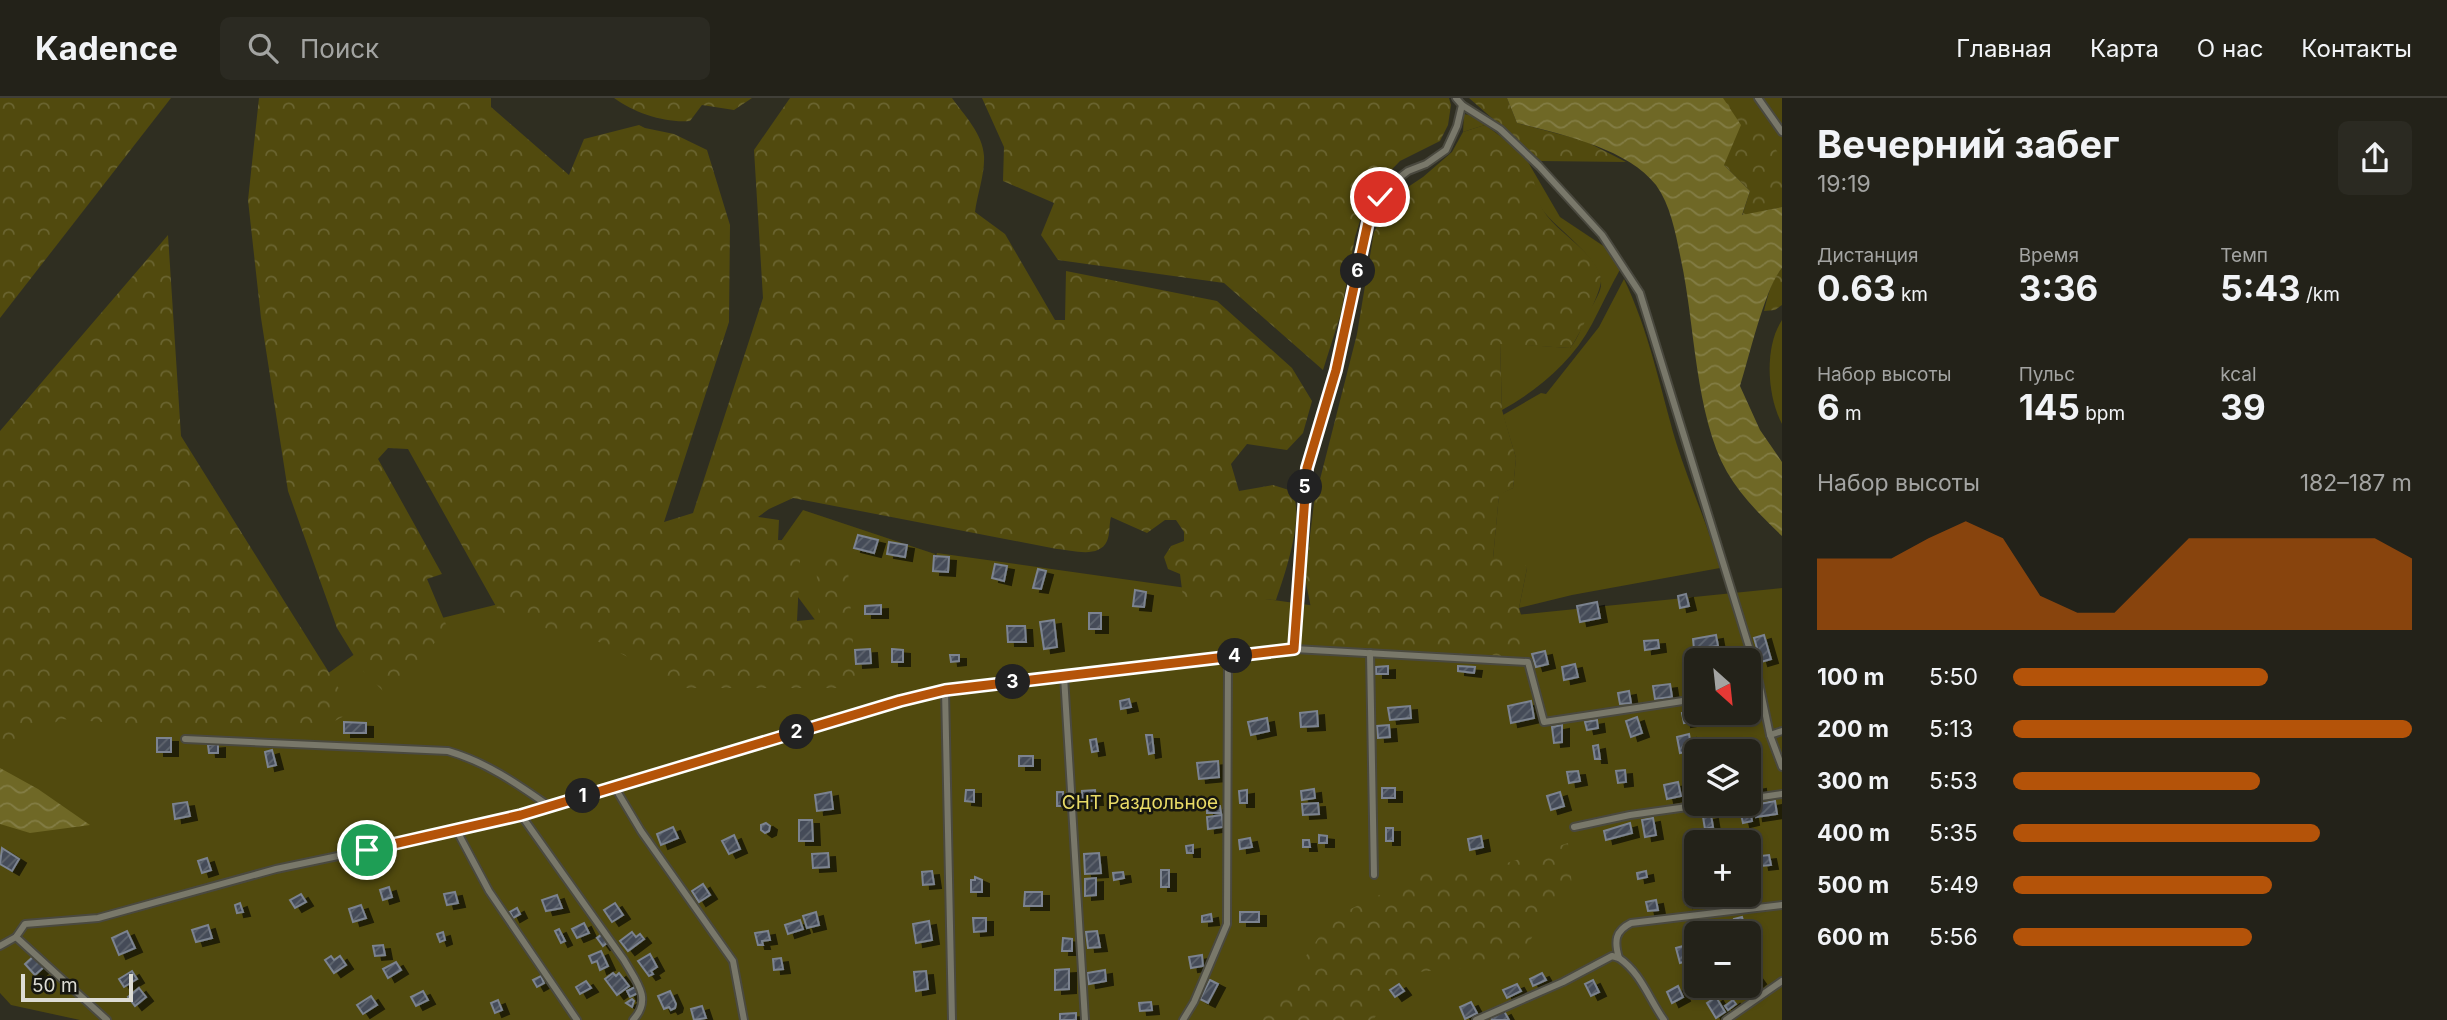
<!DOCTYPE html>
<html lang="ru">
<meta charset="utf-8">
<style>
:root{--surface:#232219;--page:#2b2a22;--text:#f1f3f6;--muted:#a3a4a2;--line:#403f38;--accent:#b45309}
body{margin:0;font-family:Inter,sans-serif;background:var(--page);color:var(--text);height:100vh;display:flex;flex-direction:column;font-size:26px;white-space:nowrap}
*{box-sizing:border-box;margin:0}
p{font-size:23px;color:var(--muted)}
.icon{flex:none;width:38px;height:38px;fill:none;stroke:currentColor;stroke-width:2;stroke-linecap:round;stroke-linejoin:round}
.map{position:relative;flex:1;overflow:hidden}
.details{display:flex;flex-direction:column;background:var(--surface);width:665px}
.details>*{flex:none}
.needle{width:46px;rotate:153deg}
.tools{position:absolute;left:1684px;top:550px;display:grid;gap:14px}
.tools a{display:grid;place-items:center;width:77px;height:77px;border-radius:10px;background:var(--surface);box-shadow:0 4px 10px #0003,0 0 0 2px var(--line);font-size:35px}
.scale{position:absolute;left:21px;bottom:18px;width:112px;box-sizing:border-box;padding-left:7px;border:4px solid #dddcd4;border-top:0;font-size:19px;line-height:24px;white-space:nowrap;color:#dddcd4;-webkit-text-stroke:5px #161610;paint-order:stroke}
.pin{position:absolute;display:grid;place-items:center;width:60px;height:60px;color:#fff;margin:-30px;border:4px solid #fff;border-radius:50%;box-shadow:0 2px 7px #0007}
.km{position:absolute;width:35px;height:35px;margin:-18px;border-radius:50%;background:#222;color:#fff;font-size:19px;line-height:35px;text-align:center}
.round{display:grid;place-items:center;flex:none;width:74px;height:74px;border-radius:10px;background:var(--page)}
.summary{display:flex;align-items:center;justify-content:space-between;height:119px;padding:0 35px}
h1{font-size:38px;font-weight:700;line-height:52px}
.figures{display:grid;grid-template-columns:repeat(3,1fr);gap:10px;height:119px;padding:7px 35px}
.figures div{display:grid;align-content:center}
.figures b{font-size:35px;font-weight:700}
.figures small{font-size:19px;font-weight:400}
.figures p{font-size:19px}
.chart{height:196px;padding:14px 35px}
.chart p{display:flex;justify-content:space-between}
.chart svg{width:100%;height:126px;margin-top:7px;fill:var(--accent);opacity:.7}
ul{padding:0 35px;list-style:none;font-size:23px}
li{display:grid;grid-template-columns:112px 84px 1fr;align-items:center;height:52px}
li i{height:18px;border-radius:9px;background:var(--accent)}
header{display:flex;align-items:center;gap:42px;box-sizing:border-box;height:98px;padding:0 35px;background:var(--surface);border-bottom:2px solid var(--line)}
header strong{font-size:33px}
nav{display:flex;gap:38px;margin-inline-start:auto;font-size:24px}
.search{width:490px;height:63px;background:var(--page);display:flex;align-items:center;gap:18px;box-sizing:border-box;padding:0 24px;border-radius:10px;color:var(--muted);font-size:26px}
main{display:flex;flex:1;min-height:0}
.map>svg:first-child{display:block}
.green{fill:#514a0e;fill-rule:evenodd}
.forest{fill:url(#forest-crowns)}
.water{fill:url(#water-waves)}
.building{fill:url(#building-hatch);stroke:#7b8390;stroke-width:2;filter:url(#shadow)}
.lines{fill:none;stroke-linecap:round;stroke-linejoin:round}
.service-casing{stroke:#4a493f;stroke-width:10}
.service{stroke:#79786a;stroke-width:6}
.route-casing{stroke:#fff;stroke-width:14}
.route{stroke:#b45309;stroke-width:9}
.labels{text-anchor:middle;stroke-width:5;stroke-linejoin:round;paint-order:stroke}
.park-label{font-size:19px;fill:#e9db67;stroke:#161610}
</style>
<header>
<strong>Kadence</strong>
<div class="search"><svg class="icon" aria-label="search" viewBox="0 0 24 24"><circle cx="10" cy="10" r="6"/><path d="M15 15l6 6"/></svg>Поиск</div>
<nav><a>Главная</a><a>Карта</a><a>О нас</a><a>Контакты</a></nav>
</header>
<main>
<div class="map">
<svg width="1782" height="922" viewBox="0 0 1782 922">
<defs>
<pattern id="forest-crowns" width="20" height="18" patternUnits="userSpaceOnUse" patternTransform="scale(1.75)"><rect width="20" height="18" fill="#514a0e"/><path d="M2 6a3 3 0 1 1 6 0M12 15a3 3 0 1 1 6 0" fill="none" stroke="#6a6430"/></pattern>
<pattern id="water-waves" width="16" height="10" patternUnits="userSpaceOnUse" patternTransform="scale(1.75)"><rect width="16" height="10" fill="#6f6826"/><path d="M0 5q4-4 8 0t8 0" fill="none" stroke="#837d45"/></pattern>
<pattern id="building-hatch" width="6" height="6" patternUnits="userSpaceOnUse" patternTransform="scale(1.75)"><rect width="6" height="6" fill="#454c58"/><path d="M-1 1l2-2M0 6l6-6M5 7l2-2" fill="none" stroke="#5f656f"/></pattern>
<filter id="shadow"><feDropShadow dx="7" dy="4" stdDeviation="0" flood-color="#0009"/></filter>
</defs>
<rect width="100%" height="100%" fill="#2f2e21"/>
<g class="green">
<path d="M1731 0H1782V83Z"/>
<path d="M1464 16 1470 17 1485 27 1463 34Z"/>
<path d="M1528 64 1560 119 1617 157 1622 168C1611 187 1602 207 1592 226 1572 264 1538 292 1502 312L1500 245 1570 250C1579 239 1581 229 1587 217 1591 209 1597 201 1600 192 1609 166 1560 134 1545 115 1535 103 1532 80 1528 64Z"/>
<path d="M1624 181C1649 233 1660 289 1676 344 1689 386 1708 427 1720 470L1572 497 1519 510 1527 470 1493 460 1499 396 1513 390 1516 360 1503 317 1541 295 1546 296 1599 229Z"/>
<path d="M1782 222V326C1767 298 1764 249 1782 222Z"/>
<path d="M803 412 935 456V461L937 455 1437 525 1782 490V922H80L11 907 0 895V599L283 608 385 534 556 492 827 538 769 460ZM1696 562H1748V614H1696ZM1696 653H1748V705H1696ZM1696 744H1748V796H1696ZM1696 835H1748V887H1696Z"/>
</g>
<g class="forest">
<path d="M0 0H171L0 220Z"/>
<path d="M259 0H491V9L569 77 584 41 639 27 645 30 674 36 707 52 730 127 729 224 664 424 693 415 763 200 754 52 790 0H952C964 17 983 36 984 58 985 76 977 97 975 114L1005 136 1055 222H1065L1066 173 1217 203 1292 270 1312 303 1303 335 1287 352 1247 346 1231 366 1239 393 1273 387 1292 393C1305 418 1285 476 1276 502L1183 499 1180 476 1168 471 1164 459 1171 448 1184 443V434L1176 422H1165L1147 435 1111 419C1109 426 1110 437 1107 443 1099 461 1072 452 1057 451L793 400 769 411 758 419 779 422 778 442 801 443 797 523 819 521 816 463 847 456 856 590H687L599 544 502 519 408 351 388 350 378 361 442 476 427 481 448 531 386 596 364 574 337 530 288 393 261 220 248 102Z"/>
<path d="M614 0H752L734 12 702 7 690 23C664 25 635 15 614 0Z"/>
<path d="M982 0H1449L1451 7 1448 27 1440 43 1400 63 1368 96 1355 139 1341 215 1323 272 1224 185 1058 162 1041 137 1054 105 1003 83 1004 49Z"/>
<path d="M1469 0H1507L1517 25 1585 43 1626 64 1541 63Z"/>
<path d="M1723 0H1746L1782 62V109L1742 118 1750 93 1724 67Z"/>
<path d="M1485 27C1495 34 1524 55 1529 66 1535 81 1535 98 1543 112 1556 135 1598 155 1601 182 1602 192 1577 242 1570 250L1500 246 1502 312 1516 360 1513 390 1499 397 1493 460 1519 458 1527 470 1519 510 1524 527 1521 561 1328 552 1321 549 1318 545 1305 480 1314 405 1357 236 1374 134 1393 99 1423 79 1452 54 1463 34Z"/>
<path d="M168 137 181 338 353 613 315 634H244L61 621 0 657V333Z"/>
<path d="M1782 170V207L1775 212 1764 213C1768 198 1771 182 1782 170Z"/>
<path d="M1568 745 1573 800 1549 812 1516 865 1407 875 1373 922H1262L1332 820 1425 775 1486 772Z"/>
</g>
<g class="water">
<path d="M1507 0H1723L1741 27 1724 67 1750 93 1742 117 1782 109V170C1765 189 1749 260 1740 288L1760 332 1782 364V438C1762 419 1741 398 1727 374 1695 317 1695 226 1681 162 1676 137 1671 108 1656 87 1627 50 1560 36 1517 25Z"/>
<path d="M0 670 38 691 90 727 30 735 0 726Z"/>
</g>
<g class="building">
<path d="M858 437 878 442 874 455 854 450Z"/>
<path d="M889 444 907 447 905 459 887 456Z"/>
<path d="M934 458 949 459 948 474 933 473Z"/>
<path d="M995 466 1007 468 1004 483 992 480Z"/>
<path d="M1038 471 1046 473 1041 491 1033 490Z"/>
<path d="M1135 492 1146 494 1144 509 1133 508Z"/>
<path d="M1686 496 1689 508 1680 510 1678 498Z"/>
<path d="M1597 504 1600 520 1580 524 1577 508Z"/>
<path d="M881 507V516H865V508Z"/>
<rect x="1089" y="515" width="12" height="16"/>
<path d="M1054 522 1057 549 1044 551 1040 524Z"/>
<path d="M1007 528H1025L1026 544H1008Z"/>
<path d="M1716 537 1718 548 1694 551 1693 541Z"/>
<path d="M1764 537 1771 561 1761 564 1754 540Z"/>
<path d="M1658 542 1659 550 1645 552 1644 543Z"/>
<path d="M870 551 871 565 856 566 855 552Z"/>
<path d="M892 551 903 552V564H892Z"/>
<path d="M1545 553 1548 566 1536 569 1532 556Z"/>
<path d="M950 557H959V563L951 564Z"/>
<path d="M1575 566 1578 579 1564 582 1562 569Z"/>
<path d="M1388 568V576H1376V569Z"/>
<path d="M1458 568 1475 569 1474 575 1458 573Z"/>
<path d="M1670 586 1672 599 1655 601 1653 588Z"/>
<path d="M1696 588V597L1686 598 1685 589Z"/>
<path d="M1629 593 1631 605 1620 606 1618 595Z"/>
<path d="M1129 601 1131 609 1121 611 1120 603Z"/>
<path d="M1531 603 1534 620 1511 625 1508 608Z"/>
<path d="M1410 608 1411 620 1390 622 1388 610Z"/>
<path d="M1696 612V614H1700L1702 622 1684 625 1682 615Z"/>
<path d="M1317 613 1318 628 1301 629 1300 615Z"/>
<path d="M1713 614 1718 615 1720 619 1716 622 1712 621 1711 617Z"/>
<path d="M1637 619 1642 635 1631 639 1626 623Z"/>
<path d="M1267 620 1269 633 1251 637 1248 624Z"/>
<path d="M1597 622 1598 630 1587 632 1585 624Z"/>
<path d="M344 624 366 625V635H344Z"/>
<path d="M1389 627 1390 639 1378 640 1377 628Z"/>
<path d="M1562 627V644L1554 645 1552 629Z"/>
<path d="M1689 636 1692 653 1680 655 1677 639Z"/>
<path d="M1146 637H1152L1154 655 1149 656Z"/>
<rect x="157" y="640" width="14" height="14"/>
<path d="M1096 641 1098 653 1092 654 1090 642Z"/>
<path d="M218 646V655H209L208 647Z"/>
<path d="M1598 647 1600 661H1595L1593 648Z"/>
<path d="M272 652 276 667 268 669 265 654Z"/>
<rect x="1019" y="658" width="14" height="10"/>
<path d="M1218 663 1219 679 1199 681 1197 665Z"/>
<path d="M1625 672 1626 684 1618 685 1616 673Z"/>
<path d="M1578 673 1580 683 1569 685 1567 674Z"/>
<path d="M1678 684 1681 698 1667 701 1664 687Z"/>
<path d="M1759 687 1760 697 1748 698V689Z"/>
<rect x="1382" y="690" width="13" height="10"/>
<path d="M1314 691 1315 700 1302 702 1301 693Z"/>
<path d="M966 692H974V704L965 703Z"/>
<path d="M1095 692 1096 703H1082V693Z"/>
<path d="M1247 692V705H1240L1239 693Z"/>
<path d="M831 694 833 711 817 713 815 697Z"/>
<path d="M1057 694H1063V698H1070V708H1057Z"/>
<path d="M1560 694 1564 708 1551 712 1547 698Z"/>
<path d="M1775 703 1777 716 1756 719 1754 707Z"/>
<path d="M187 704 190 718 175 721 173 706Z"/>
<path d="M1318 705 1319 716 1303 717 1302 706Z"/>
<path d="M1220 708 1221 715H1207V709Z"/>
<path d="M1750 710 1752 723 1743 725 1740 712Z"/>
<path d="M1222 717 1223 729 1208 731 1207 719Z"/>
<path d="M1711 717 1713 729 1705 731 1703 719Z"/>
<path d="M1653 720 1656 737 1645 739 1642 722Z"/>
<path d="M799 722H812L813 743H799Z"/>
<path d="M766 725 770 728 769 733 765 735 761 732V727Z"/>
<path d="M1630 725 1632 735 1606 742 1604 733Z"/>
<path d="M673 729 678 740 661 747 657 736Z"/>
<rect x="1386" y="730" width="7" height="13"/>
<path d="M734 737 740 751 729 756 722 743Z"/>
<path d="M1319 737 1327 738V745H1319Z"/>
<path d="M1481 738 1483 749 1470 752 1468 741Z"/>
<path d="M1250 740 1252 749 1240 751 1239 742Z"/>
<path d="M1303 742H1309L1310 749H1303Z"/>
<path d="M1193 747V755H1187L1186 748Z"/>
<path d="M2 750 19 761 12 773 0 766Z"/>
<path d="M828 755 829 769 813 770 812 756Z"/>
<path d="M1099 755 1101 775 1085 776 1084 756Z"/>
<path d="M1769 757 1771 767 1762 768 1760 758Z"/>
<path d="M207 760 211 772 202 775 198 763Z"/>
<rect x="1161" y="772" width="8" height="17"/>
<path d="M932 773 934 786 923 787 922 774Z"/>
<path d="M1646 773 1647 779 1638 781 1637 775Z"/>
<path d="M1123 774 1124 780 1114 782 1113 775Z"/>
<path d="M975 779 982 782V794H971V782H975Z"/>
<path d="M1096 780V797L1085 798V781Z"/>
<path d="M703 786 710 797 699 804 692 793Z"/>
<path d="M389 789 392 799 383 802 380 792Z"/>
<path d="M1694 790 1697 804 1686 806 1683 793Z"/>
<path d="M455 794 458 805 447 807 444 796Z"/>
<path d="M1025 794H1042V808H1024Z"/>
<path d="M301 796 306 804 295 810 290 802Z"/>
<path d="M1723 796H1734L1735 801 1725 804Z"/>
<path d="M557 797 562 810 546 813 542 802Z"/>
<path d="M1656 802 1658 812 1648 813 1646 804Z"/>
<path d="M240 805 243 814 237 815 235 807Z"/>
<path d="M615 805 623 817 612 824 604 812Z"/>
<path d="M361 807 366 820 353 824 349 811Z"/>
<path d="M517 810 520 816 513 820 510 814Z"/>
<path d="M816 814 819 827 807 830 803 818Z"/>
<rect x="1240" y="814" width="19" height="10"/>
<path d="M1211 816 1212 823 1202 824V818Z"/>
<path d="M1742 819 1746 833 1737 835 1734 821Z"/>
<path d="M973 820H986V833L974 834Z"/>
<path d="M800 822 803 831 788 836 785 827Z"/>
<path d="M929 823 932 842 916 845 913 826Z"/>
<path d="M584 825 589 835 577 840 572 831Z"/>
<path d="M208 827 212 840 196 844 192 832Z"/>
<path d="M1705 829 1707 835H1696V846L1691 834Z"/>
<path d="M559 831 565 843 561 845 555 833Z"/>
<path d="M127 833 135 850 119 857 112 840Z"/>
<path d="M768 833 770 842 762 843 763 847H758L755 835Z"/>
<path d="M1097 833 1100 849 1088 850 1086 834Z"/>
<path d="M443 834 445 842 440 844 437 836Z"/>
<path d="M632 834 636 839 640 836 644 841 628 853 620 843Z"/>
<path d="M602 836 608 844 603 848 597 840Z"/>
<path d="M1063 840 1072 841V853H1062Z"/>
<path d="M383 847 385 857 375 858 373 848Z"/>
<path d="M1683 848 1687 863 1680 865 1676 850Z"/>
<path d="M601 853 608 868 600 872 597 863 592 865 589 858Z"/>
<path d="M650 856 657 869 651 873 653 876 649 878 638 863Z"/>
<path d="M35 857 45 868 35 877 25 866Z"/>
<path d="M1202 857 1203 868 1191 870 1189 859Z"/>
<path d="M331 858 334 862 340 858 346 867 334 875 325 862Z"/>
<path d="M781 860 783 871 774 872 773 861Z"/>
<path d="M396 864 401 872 388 880 383 871Z"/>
<path d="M1069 871V891L1055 892V872Z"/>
<path d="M1751 871 1759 882 1752 888 1748 883V873Z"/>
<path d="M1105 872 1106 883 1089 886 1087 875Z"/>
<path d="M132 873 137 881 124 889 119 881Z"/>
<path d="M926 873 928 891 916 893 914 874Z"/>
<path d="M613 875 616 878 619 875 629 888 617 897 605 881Z"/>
<path d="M1542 875 1546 882 1533 888 1530 881Z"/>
<path d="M541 878 544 885 537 889 533 882Z"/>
<path d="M1210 882 1218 886 1208 905 1200 901Z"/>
<path d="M1593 882 1599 894 1591 898 1585 886Z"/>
<path d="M586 883 591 890 580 896 576 889Z"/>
<path d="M1399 886 1404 893 1395 899 1390 892Z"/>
<path d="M1517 886 1521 893 1507 900 1503 892Z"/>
<path d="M1678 888 1683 899 1672 905 1667 894Z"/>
<path d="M635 889 638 895 630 899 627 893Z"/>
<path d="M139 890 146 899 135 908 128 899Z"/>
<path d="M423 893 428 902 416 908 411 899Z"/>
<path d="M670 893 676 906 675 910 671 912 669 909 664 911 658 898Z"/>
<path d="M371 898 377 907 363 916 357 907Z"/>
<path d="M1716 899 1725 914 1716 920 1707 905Z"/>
<path d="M632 901 634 903 632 909 626 905Z"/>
<path d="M498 902 502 912 495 915 491 905Z"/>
<path d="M1733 902 1736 906 1728 912 1725 908Z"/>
<path d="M1151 904 1152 912 1140 913 1139 905Z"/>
<path d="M1471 904 1477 915 1465 921 1460 909Z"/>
<path d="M702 908 706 920 694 922 691 911Z"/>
<path d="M1504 913 1509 922H1492L1491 920Z"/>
<path d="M1076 915V922H1060V916Z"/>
</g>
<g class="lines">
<g class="service-casing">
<g id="service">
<path d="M1758 0 1782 34"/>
<path d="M1462 7 1500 31 1539 68 1602 137 1640 195 1757 575 1770 637 1782 669"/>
<path d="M1294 551 1528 564 1544 624 1696 601"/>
<path d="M1370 555 1374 777"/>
<path d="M1064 578 1085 922"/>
<path d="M945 592 952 922"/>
<path d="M1748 592 1760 590"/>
<path d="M1770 637 1782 633"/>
<path d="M185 641 448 653C486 664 516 685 549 708"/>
<path d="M614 688 641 733 733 863 744 922"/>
<path d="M1748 701 1782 696"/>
<path d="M521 717 624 862C636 883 653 901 633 922"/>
<path d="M1574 729 1630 717 1716 705"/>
<path d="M457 733 489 793 577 922"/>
<path d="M16 839 107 922"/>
<path d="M0 848 16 839 25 826 98 820 276 771 457 733 521 717 900 603 945 592 1294 551 1307 370 1336 272 1370 115 1391 86 1408 73 1426 66 1446 52 1457 28 1462 7 1456 0"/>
<path d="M1183 922 1194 904 1227 826 1228 559"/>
<path d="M1476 922 1563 884 1612 858 1619 860"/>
<path d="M1664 922C1649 901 1641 875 1619 860 1614 843 1615 833 1631 825L1782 807"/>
<path d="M1726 922 1782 883"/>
</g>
</g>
<use href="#service" class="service"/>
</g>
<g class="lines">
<g class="route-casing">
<path id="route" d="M367 752 521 717 900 603 945 592 1294 551 1307 370 1336 272 1370 115 1380 99"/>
</g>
<use href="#route" class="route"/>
</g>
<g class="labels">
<g class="park-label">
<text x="1140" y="711">СНТ Раздольное</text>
</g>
</g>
</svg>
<div class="tools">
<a><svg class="needle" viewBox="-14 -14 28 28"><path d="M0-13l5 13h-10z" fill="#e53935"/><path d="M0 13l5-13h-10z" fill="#a3a4a2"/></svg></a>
<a><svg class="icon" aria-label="layers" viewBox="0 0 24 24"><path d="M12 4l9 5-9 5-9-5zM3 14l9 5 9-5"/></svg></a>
<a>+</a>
<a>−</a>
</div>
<div class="scale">50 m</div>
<div class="pin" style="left:367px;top:752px;background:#1e9e55"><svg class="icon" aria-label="arrive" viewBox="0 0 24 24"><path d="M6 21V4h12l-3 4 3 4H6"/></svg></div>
<div class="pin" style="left:1380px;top:99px;background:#d93025"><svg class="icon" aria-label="check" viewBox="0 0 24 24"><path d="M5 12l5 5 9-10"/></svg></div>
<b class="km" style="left:583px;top:698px">1</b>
<b class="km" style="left:797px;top:634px">2</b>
<b class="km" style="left:1013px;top:584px">3</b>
<b class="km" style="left:1235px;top:558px">4</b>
<b class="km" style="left:1305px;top:389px">5</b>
<b class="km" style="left:1358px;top:173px">6</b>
</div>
<section class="details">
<div class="summary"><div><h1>Вечерний забег</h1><p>19:19</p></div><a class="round"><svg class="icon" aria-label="share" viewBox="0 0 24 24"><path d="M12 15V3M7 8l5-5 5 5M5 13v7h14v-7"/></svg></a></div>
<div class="figures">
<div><p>Дистанция</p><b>0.63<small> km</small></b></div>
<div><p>Время</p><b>3:36</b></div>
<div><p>Темп</p><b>5:43<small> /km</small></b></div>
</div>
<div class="figures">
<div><p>Набор высоты</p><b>6<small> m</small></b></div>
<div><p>Пульс</p><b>145<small> bpm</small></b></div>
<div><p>kcal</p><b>39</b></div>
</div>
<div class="chart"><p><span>Набор высоты</span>182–187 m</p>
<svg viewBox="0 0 160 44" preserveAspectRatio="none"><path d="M0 44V19L10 19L20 19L30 12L40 6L50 12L60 32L70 38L80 38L90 25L100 12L110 12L120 12L130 12L140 12L150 12L160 19V44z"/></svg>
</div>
<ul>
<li><b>100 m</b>5:50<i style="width:64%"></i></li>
<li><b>200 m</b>5:13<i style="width:100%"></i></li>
<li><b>300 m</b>5:53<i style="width:62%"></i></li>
<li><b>400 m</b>5:35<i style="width:77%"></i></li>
<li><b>500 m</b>5:49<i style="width:65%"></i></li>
<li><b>600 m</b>5:56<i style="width:60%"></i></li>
</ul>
</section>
</main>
